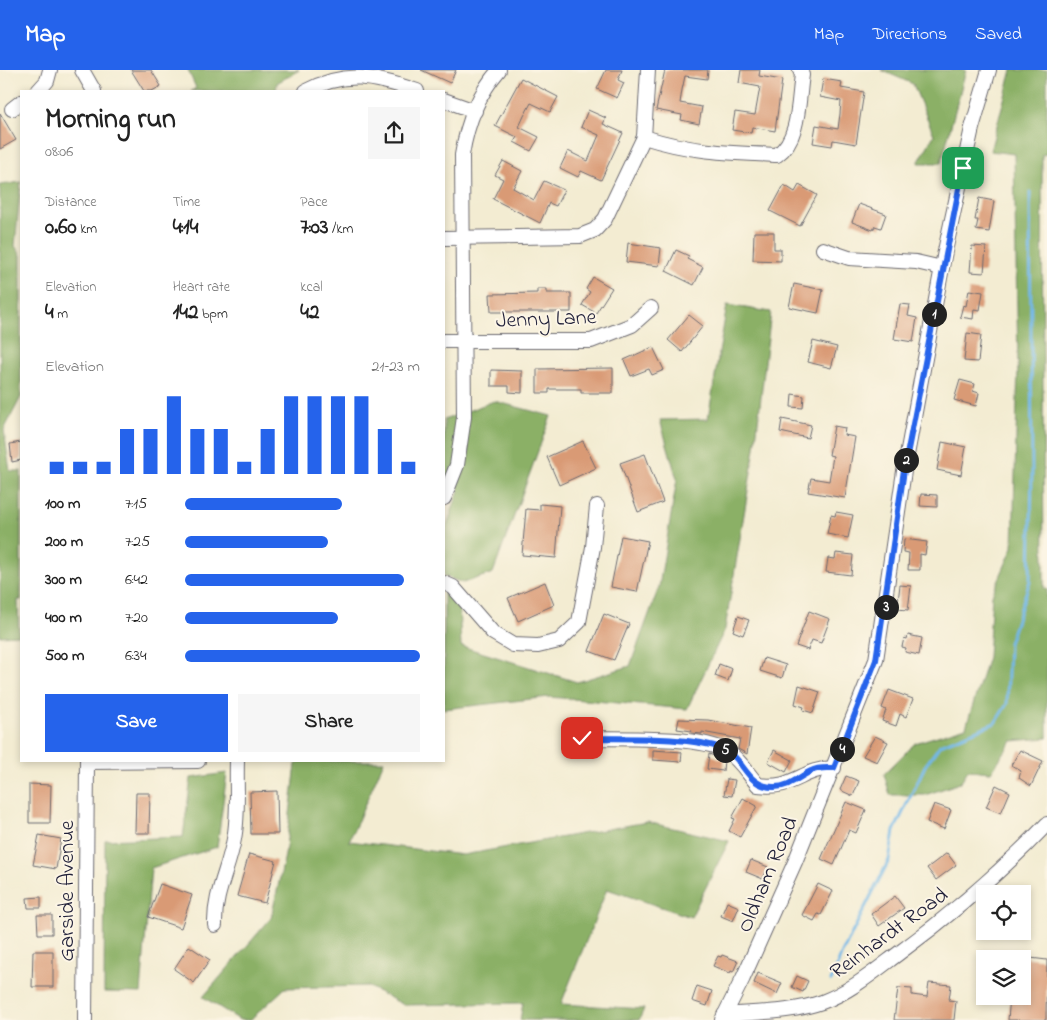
<!DOCTYPE html>
<meta charset="utf-8">
<style>
:root{--surface:#fff;--page:#f6f6f6;--text:#222;--muted:#767676;--accent:#2563eb}
body{margin:0;font-family:"Indie Flower",sans-serif;background:var(--page);color:var(--text);height:100vh;display:flex;flex-direction:column;font-size:19px;white-space:nowrap}
*{box-sizing:border-box;margin:0}
p{font-size:16px;color:var(--muted)}
.icon{flex:none;width:28px;height:28px;fill:none;stroke:currentColor;stroke-width:2;stroke-linecap:round;stroke-linejoin:round}
.map{position:relative;flex:1;overflow:hidden}
.panel{position:absolute;left:20px;top:20px;width:425px;height:672px;display:flex;flex-direction:column;background:var(--surface);border-radius:0px;box-shadow:0 2px 8px #0003}
.panel>*{flex:none}
.fabs{position:absolute;left:976px;top:815px;display:grid;gap:10px}
.fabs a{display:grid;place-items:center;width:55px;height:55px;border-radius:0px;background:var(--surface);box-shadow:0 2px 8px #0003;font-size:25px}
.pin{position:absolute;display:grid;place-items:center;width:42px;height:42px;color:#fff;margin:-21px;border-radius:10px;box-shadow:0 2px 8px #0006}
.km{position:absolute;width:25px;height:25px;margin:-12px;border-radius:50%;background:#222;color:#fff;font-size:14px;line-height:25px;text-align:center}
.round{display:grid;place-items:center;flex:none;width:52px;height:52px;border-radius:0px;background:var(--page)}
.headline{display:flex;align-items:center;justify-content:space-between;height:85px;padding:0 25px}
h1{font-size:28px;font-weight:800;line-height:38px}
.stats{display:grid;grid-template-columns:repeat(3,1fr);gap:8px;height:85px;padding:5px 25px}
.stats div{display:grid;align-content:center}
.stats b{font-size:21px;font-weight:800}
.stats small{font-size:14px;font-weight:400}
.stats p{font-size:14px}
.chart{height:140px;padding:10px 25px}
.chart p{display:flex;justify-content:space-between}
.chart svg{width:100%;height:90px;margin-top:5px;stroke:var(--accent);stroke-width:6}
.action{display:flex;gap:10px;margin-top:auto;padding:10px 25px}
.action a{flex:1;height:58px;border-radius:0px;background:var(--accent);color:#fff;font-size:20px;font-weight:800;line-height:58px;text-align:center}
.action a+a{background:var(--page);color:var(--text)}
ul{padding:0 25px;list-style:none;font-size:16px}
li{display:grid;grid-template-columns:80px 60px 1fr;align-items:center;height:38px}
li i{height:12px;border-radius:6px;background:var(--accent)}
header{display:flex;align-items:center;gap:30px;box-sizing:border-box;height:70px;padding:0 25px;background:var(--accent);color:#fff}
header strong{font-size:24px}
nav{display:flex;gap:28px;margin-inline-start:auto;font-size:18px}
.map>svg:first-child{display:block}
.forest{fill:#8bb066;stroke:#566950}
.lines{fill:none;stroke-linecap:round;stroke-linejoin:round}
.stream{stroke:#72b8e8;stroke-width:3}
.building{fill:#d99a75}
.minor-casing{stroke:#6b6970;stroke-width:16}
.minor{stroke:#fff;stroke-width:14}
.route-casing{stroke:#fff;stroke-width:10}
.route{stroke:#2563eb;stroke-width:6}
.labels{text-anchor:middle;stroke-width:4;stroke-linejoin:round;paint-order:stroke}
.street-label{font-size:22px;fill:#22223b;stroke:#fcf5e5}
</style>
<header>
<strong>Map</strong>
<nav><a>Map</a><a>Directions</a><a>Saved</a></nav>
</header>
<div class="map">
<svg width="1047" height="950" viewBox="0 0 1047 950">
<rect width="100%" height="100%" fill="#fcf5e5"/>
<filter id="ink" filterUnits="userSpaceOnUse"><feTurbulence type="fractalNoise" baseFrequency=".02" numOctaves="2"/><feDisplacementMap in="SourceGraphic" scale="10" xChannelSelector="R" yChannelSelector="G"/><feConvolveMatrix kernelMatrix="1 2 1 2 8 2 1 2 1" color-interpolation-filters="sRGB"/></filter>
<filter id="wash" filterUnits="userSpaceOnUse"><feTurbulence type="fractalNoise" baseFrequency=".0096" numOctaves="4" result="noise"/><feDisplacementMap in="SourceGraphic" scale="20" xChannelSelector="R" yChannelSelector="G"/><feGaussianBlur stdDeviation="1.12" result="paint"/><feColorMatrix in="noise" values="0 0 0 0 0 0 0 0 0 0 0 0 0 0 0 0 0 1.4 0 .05"/><feComposite in="paint" operator="in"/></filter>
<g filter="url(#wash)">
<rect width="100%" height="100%" fill="#f3ecd2"/>
<g class="forest">
<path d="M188 0H299L277 13 276 21H191L196 18Z"/>
<path d="M881 0H966L941 93H918L934 65 913 14Z"/>
<path d="M1012 0H1047V84L1042 85 1044 518 1047 519V668L1012 671 991 702 968 700 960 713 925 725H890L884 704 915 673 966 657 988 587 992 525 1013 477 1018 294 1014 84 990 81Z"/>
<path d="M21 112 15 176 21 185V327L4 360 10 401H21V530H18L19 565 0 566V115Z"/>
<path d="M727 235 771 242 755 378 725 559 687 639 549 627 444 639V522L459 532 461 576 577 612 630 596 659 517 677 409 660 350 708 349Z"/>
<path d="M494 331 551 346 493 503 463 513 444 506V464L459 420 444 410V350Z"/>
<path d="M301 691H384L349 771 463 785 647 752 729 771 691 847 607 819 561 934 644 939 639 950H520L523 933 404 935 367 916 285 918 250 950H240L203 927 271 848 285 785 296 694Z"/>
<path d="M227 703 217 777 151 798 141 923 104 922 105 770 183 767 191 708Z"/>
</g>
<g class="lines">
<path class="stream" d="M831 911 842 883 889 790 894 761 925 696 940 675 995 653 1007 634 1009 573 1030 511 1032 401 1030 122"/>
</g>
<g id="blocks">
<g class="building">
<path d="M131 0H151L161 16 152 21H144Z"/>
<path d="M421 0H456L450 13Z"/>
<path d="M606 0H622L618 10 624 13 617 28 597 19Z"/>
<path d="M665 0H708L707 9 685 6 682 20 680 33 702 37 699 54 681 50 682 45 656 40Z"/>
<path d="M741 0H760L759 6 782 10 775 61 752 57 751 63 732 60 735 42 755 45 760 17 739 13Z"/>
<path d="M521 8 558 27 550 42 531 33 524 46 519 57 539 67 531 81 514 72 517 67 495 56Z"/>
<path d="M823 9 842 12 841 18 864 22 856 74 833 70 832 76 813 73 816 55 838 59 840 44 841 31 820 27Z"/>
<path d="M588 40 606 48 603 54 623 63 601 110 581 101 578 107 560 98 568 81 588 91 599 65 581 57Z"/>
<path d="M0 43 16 70 0 79Z"/>
<path d="M503 91 522 101 513 118 534 130 544 111 564 120 556 136 549 133 540 153 493 129 503 109 495 105Z"/>
<path d="M784 115 795 122 799 115 817 125 800 156 770 141Z"/>
<path d="M979 128 994 131 989 162 976 160 978 150H975Z"/>
<path d="M859 134 886 144 881 158 875 156 873 160 852 152Z"/>
<path d="M754 162H774V179H781V191L753 190Z"/>
<path d="M628 173 661 178 659 196 626 192Z"/>
<path d="M972 176 986 177 984 203 970 202Z"/>
<path d="M676 180 689 186 687 189 703 197 694 215 666 201Z"/>
<path d="M593 207 612 218 596 243 582 235 590 222 586 219Z"/>
<path d="M794 214 823 220 818 243 789 237Z"/>
<path d="M537 219H547V223H571V242H491L490 224 537 223Z"/>
<path d="M969 220 983 222 980 240 974 239 973 249 960 247 963 235 966 236Z"/>
<path d="M900 234 910 235 908 246 917 248 913 272 894 269Z"/>
<path d="M689 245 703 256 682 282 668 270Z"/>
<path d="M967 263 981 265 978 292 964 291Z"/>
<path d="M813 271 837 277 831 298 808 292Z"/>
<path d="M653 277 664 300 652 305 649 299 631 306 624 290Z"/>
<path d="M613 298V323H581V319H549V323H537V299Z"/>
<path d="M491 300 522 301V323L509 322V316H491Z"/>
<path d="M960 310 975 314 973 321 979 323 976 336 954 330Z"/>
<path d="M792 324 804 326 803 338 791 337Z"/>
<path d="M782 349 811 355 808 368 780 362Z"/>
<path d="M834 356 845 358 844 365 855 367 845 428 808 422 811 408 829 411 833 386 829 385Z"/>
<path d="M583 371 596 398 559 415 547 387Z"/>
<path d="M21 372V390L12 392 10 374Z"/>
<path d="M942 372 966 377 961 405 937 400Z"/>
<path d="M645 384 663 432 638 442 620 393Z"/>
<path d="M921 424 937 425V437L920 436Z"/>
<path d="M540 434 560 436 556 488 522 485 526 439 540 440Z"/>
<path d="M836 442 853 445 848 468 827 464 831 445 835 446Z"/>
<path d="M621 466 648 471 637 522 611 517Z"/>
<path d="M904 469 927 472 925 485 920 484V500H908L909 483 903 482Z"/>
<path d="M836 483 853 485 851 505 826 502 828 488 835 489Z"/>
<path d="M545 512 554 535 518 551 508 528Z"/>
<path d="M900 515 911 516 908 540 897 539Z"/>
<path d="M809 541 830 549 821 573 812 570 808 580 796 576Z"/>
<path d="M604 544 629 554 614 590 589 581Z"/>
<path d="M738 546 749 550 743 565 733 561Z"/>
<path d="M908 565 922 568 919 585 905 582 906 578 902 577 904 568 907 569Z"/>
<path d="M764 588 786 595 782 608 760 601Z"/>
<path d="M719 594 732 599 728 611 715 606Z"/>
<path d="M799 615 820 622 813 643 803 640 804 637 795 634Z"/>
<path d="M889 620 913 629 906 647 900 644 896 656 882 651 886 640 882 638Z"/>
<path d="M679 649 708 650 751 658 747 684 738 679 740 669 702 662V664L691 663 692 661 677 659Z"/>
<path d="M875 666 888 672 877 692 863 686Z"/>
<path d="M653 680 682 682 681 692 653 690Z"/>
<path d="M774 680 792 690 786 702 768 692Z"/>
<path d="M1020 680 1043 691 1031 716 1019 708 1021 701 1011 695Z"/>
<path d="M709 684 724 690 723 701 707 699Z"/>
<path d="M846 706 859 711 853 726 840 720Z"/>
<path d="M727 709 735 710 732 726 724 725Z"/>
<path d="M29 714 51 715 50 753H29Z"/>
<path d="M996 715 1010 722 1001 743 986 737Z"/>
<path d="M277 721 278 764H251L250 722Z"/>
<path d="M136 723H150L149 763H135Z"/>
<path d="M743 728 757 736 740 767 729 761 735 749 732 748Z"/>
<path d="M846 732 866 740 856 763 849 760 834 795 821 789Z"/>
<path d="M934 734 951 740 944 759 927 752Z"/>
<path d="M39 765 61 769 56 799 33 795Z"/>
<path d="M947 783 956 795 936 810 927 798Z"/>
<path d="M249 784 276 791 265 833 237 826Z"/>
<path d="M751 790 768 797 763 809 746 802Z"/>
<path d="M160 814 192 825 181 858 148 847Z"/>
<path d="M818 814 833 821 821 845 818 844 814 851 802 845Z"/>
<path d="M895 826 904 838 879 856 871 844Z"/>
<path d="M41 827V838H28L27 828Z"/>
<path d="M727 832 739 837 733 851 721 846Z"/>
<path d="M37 845H52V864H38Z"/>
<path d="M189 876 210 890 194 913 174 899Z"/>
<path d="M33 881H53V917H32Z"/>
<path d="M722 885 738 891 733 902 731 901 730 903 713 896 718 886 721 887Z"/>
<path d="M1022 887 1047 890 1046 950H1008L1010 926H1022Z"/>
<path d="M758 903 782 913 777 924 754 913Z"/>
<path d="M797 906 808 911 803 922 792 917Z"/>
<path d="M929 913 951 915 949 930 956 931 954 950H894L898 918 912 919V925L927 927Z"/>
<path d="M697 916 712 921 707 936 692 931Z"/>
</g>
</g>
</g>
<g filter="url(#ink)">
<use href="#blocks" fill-opacity="0" stroke="#6b6970" stroke-width="1"/>
<g class="lines">
<g class="minor-casing">
<g id="minor">
<path d="M82 0 94 21"/>
<path d="M38 21 47 11 50 0"/>
<path d="M306 21C346 0 373 6 417 21"/>
<path d="M444 30 475 41"/>
<path d="M12 39 21 32"/>
<path d="M644 67C690 82 728 83 777 85 800 69 798 31 802 5L800 0"/>
<path d="M444 168 580 166 595 160 605 149 644 67 648 0"/>
<path d="M823 179 849 188 916 192 942 198"/>
<path d="M444 271H591L632 255 651 238"/>
<path d="M444 428 457 395 464 347 462 85C467 54 478 24 499 0"/>
<path d="M444 513 453 517 493 563 513 575 538 576 559 571 579 552 593 477 597 436"/>
<path d="M582 668C614 669 700 665 726 681 739 688 748 704 758 715 795 720 800 699 834 698"/>
<path d="M87 692 198 691"/>
<path d="M215 855C214 823 229 799 234 769 239 744 236 716 237 691"/>
<path d="M724 945C756 942 791 943 822 932 850 922 875 901 899 883 952 844 1001 802 1047 754"/>
<path d="M85 950 87 691"/>
<path d="M722 950 743 908 795 792 876 590 904 401 945 181 972 58 989 0"/>
</g>
</g>
<use href="#minor" class="minor"/>
</g>
</g>
<g class="lines" filter="url(#ink)">
<g class="route-casing">
<path id="route" d="M582 668C619 669 689 665 723 679 745 688 745 716 773 717 788 718 799 707 811 701 818 697 826 698 834 698L876 590 904 400 963 98"/>
</g>
<use href="#route" class="route"/>
</g>
<g class="labels">
<g class="street-label">
<text transform="translate(546 247) rotate(-2)" y="8">Jenny Lane</text>
<text transform="translate(766 804) rotate(-67)" y="8">Oldham Road</text>
<text transform="translate(65 821) rotate(-90)" y="8">Garside Avenue</text>
<text transform="translate(888 862) rotate(-36)" y="8">Reinhardt Road</text>
</g>
</g>
</svg>
<div class="fabs">
<a><svg class="icon" aria-label="locate" viewBox="0 0 24 24"><circle cx="12" cy="12" r="6"/><path d="M12 2v4M12 18v4M2 12h4M18 12h4"/></svg></a>
<a><svg class="icon" aria-label="layers" viewBox="0 0 24 24"><path d="M12 4l9 5-9 5-9-5zM3 14l9 5 9-5"/></svg></a>
</div>
<div class="pin" style="left:963px;top:98px;background:#1e9e55"><svg class="icon" aria-label="arrive" viewBox="0 0 24 24"><path d="M6 21V4h12l-3 4 3 4H6"/></svg></div>
<div class="pin" style="left:582px;top:668px;background:#d93025"><svg class="icon" aria-label="check" viewBox="0 0 24 24"><path d="M5 12l5 5 9-10"/></svg></div>
<b class="km" style="left:934px;top:244px">1</b>
<b class="km" style="left:906px;top:390px">2</b>
<b class="km" style="left:886px;top:537px">3</b>
<b class="km" style="left:842px;top:679px">4</b>
<b class="km" style="left:725px;top:680px">5</b>
<section class="panel">
<div class="headline"><div><h1>Morning run</h1><p>08:06</p></div><a class="round"><svg class="icon" aria-label="share" viewBox="0 0 24 24"><path d="M12 15V3M7 8l5-5 5 5M5 13v7h14v-7"/></svg></a></div>
<div class="stats">
<div><p>Distance</p><b>0.60<small> km</small></b></div>
<div><p>Time</p><b>4:14</b></div>
<div><p>Pace</p><b>7:03<small> /km</small></b></div>
</div>
<div class="stats">
<div><p>Elevation</p><b>4<small> m</small></b></div>
<div><p>Heart rate</p><b>142<small> bpm</small></b></div>
<div><p>kcal</p><b>42</b></div>
</div>
<div class="chart"><p><span>Elevation</span>21–23 m</p>
<svg viewBox="0 0 160 44" preserveAspectRatio="none"><path d="M5 44V38M15 44V38M25 44V38M35 44V22M45 44V22M55 44V6M65 44V22M75 44V22M85 44V38M95 44V22M105 44V6M115 44V6M125 44V6M135 44V6M145 44V22M155 44V38"/></svg>
</div>
<ul>
<li><b>100 m</b>7:15<i style="width:67%"></i></li>
<li><b>200 m</b>7:25<i style="width:61%"></i></li>
<li><b>300 m</b>6:42<i style="width:93%"></i></li>
<li><b>400 m</b>7:20<i style="width:65%"></i></li>
<li><b>500 m</b>6:34<i style="width:100%"></i></li>
</ul>
<div class="action"><a>Save</a><a>Share</a></div>
</section>
</div>
